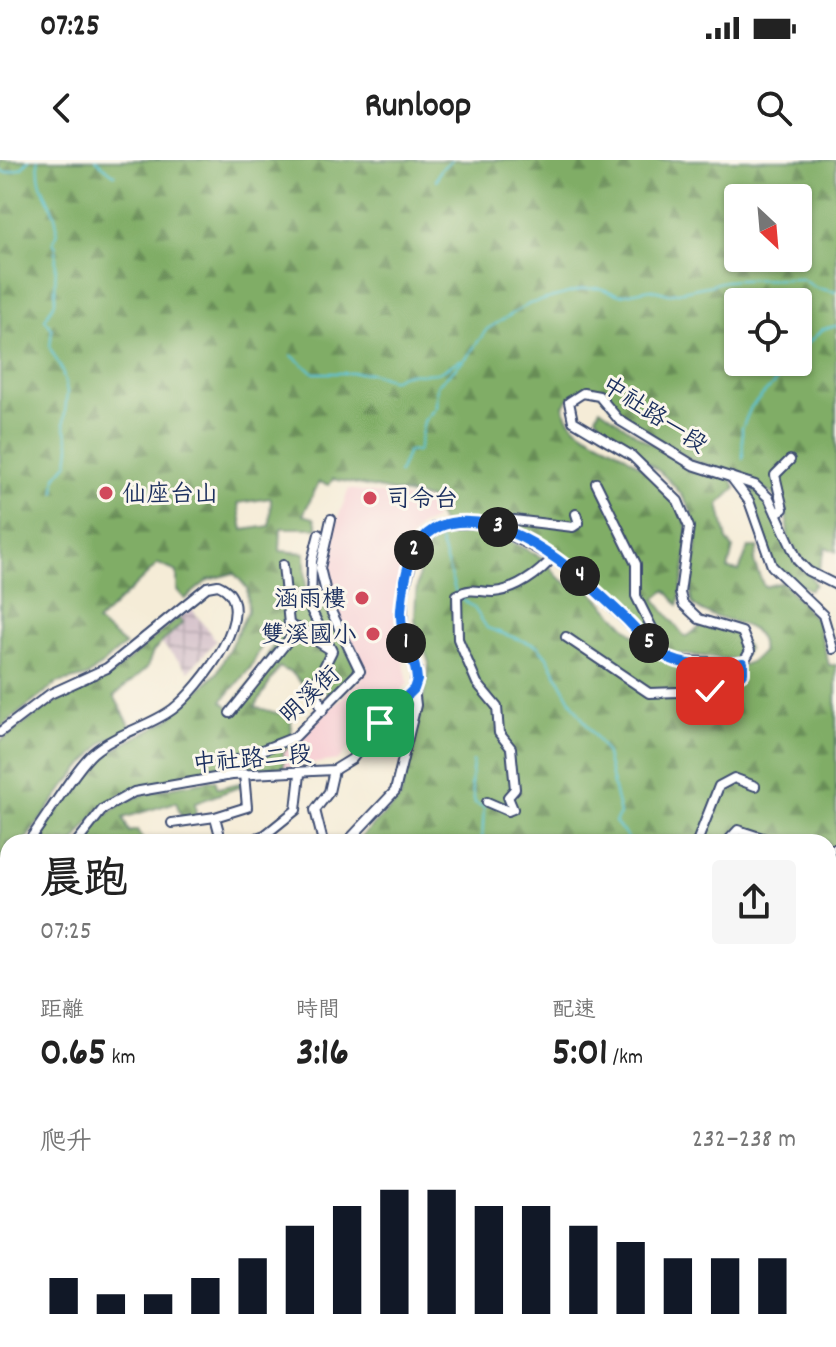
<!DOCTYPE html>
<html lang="zh-TW">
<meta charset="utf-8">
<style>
:root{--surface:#fff;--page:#f6f6f6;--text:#222;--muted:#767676;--accent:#111827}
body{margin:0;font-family:Dekko,"LXGW WenKai TC",sans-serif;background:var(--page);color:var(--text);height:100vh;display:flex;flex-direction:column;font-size:30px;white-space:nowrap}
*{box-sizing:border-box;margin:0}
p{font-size:26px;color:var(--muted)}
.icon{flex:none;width:44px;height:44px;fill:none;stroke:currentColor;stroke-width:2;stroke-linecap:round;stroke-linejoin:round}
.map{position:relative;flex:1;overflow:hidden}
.drawer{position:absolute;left:0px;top:674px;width:836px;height:514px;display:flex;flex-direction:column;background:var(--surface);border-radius:24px 24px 0 0;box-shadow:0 2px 6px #0004}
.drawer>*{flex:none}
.needle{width:52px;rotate:154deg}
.tools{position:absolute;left:724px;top:24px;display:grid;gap:16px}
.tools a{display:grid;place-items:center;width:88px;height:88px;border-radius:8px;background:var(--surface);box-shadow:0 2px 6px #0004;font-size:40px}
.pin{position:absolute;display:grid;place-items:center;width:68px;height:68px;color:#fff;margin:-34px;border-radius:16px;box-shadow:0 4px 12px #0006}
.km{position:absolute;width:40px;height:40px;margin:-20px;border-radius:50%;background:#222;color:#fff;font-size:22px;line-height:40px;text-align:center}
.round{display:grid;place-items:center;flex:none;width:84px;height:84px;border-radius:8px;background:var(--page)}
.summary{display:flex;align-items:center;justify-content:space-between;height:136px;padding:0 40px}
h1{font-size:44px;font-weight:700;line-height:60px}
.figures{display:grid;grid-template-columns:repeat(3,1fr);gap:12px;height:136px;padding:8px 40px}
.figures div{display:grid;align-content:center}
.figures b{font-size:40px;font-weight:700}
.figures small{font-size:22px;font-weight:400}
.figures p{font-size:22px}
.chart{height:224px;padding:16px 40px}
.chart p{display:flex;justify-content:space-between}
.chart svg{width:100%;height:144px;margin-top:8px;stroke:var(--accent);stroke-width:6}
.status{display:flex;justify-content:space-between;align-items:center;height:56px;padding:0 40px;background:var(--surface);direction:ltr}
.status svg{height:22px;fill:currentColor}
header{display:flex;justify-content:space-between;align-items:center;height:104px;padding:0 40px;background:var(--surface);font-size:36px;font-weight:700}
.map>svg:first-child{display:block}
.built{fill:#f7cfd4}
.industrial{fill:url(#industrial-grid)}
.forest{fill:url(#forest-firs);stroke:#4e6e62;stroke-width:2;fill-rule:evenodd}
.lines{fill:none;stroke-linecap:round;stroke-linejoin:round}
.stream{stroke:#5ac3d6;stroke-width:2}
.river{stroke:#5ac3d6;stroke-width:12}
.minor-casing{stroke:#3c4b70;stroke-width:12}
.minor{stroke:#fff;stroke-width:8}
.route-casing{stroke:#fff;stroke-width:16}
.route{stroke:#1a73e8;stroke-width:10}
.poi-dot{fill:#d1495b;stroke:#fbf7ec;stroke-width:3}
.labels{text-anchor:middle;stroke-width:6;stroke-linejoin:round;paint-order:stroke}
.street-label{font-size:24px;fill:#1b2f5e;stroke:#fbf7ec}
.poi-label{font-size:24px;fill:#1b2f5e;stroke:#fbf7ec;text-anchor:start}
</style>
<div class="status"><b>07:25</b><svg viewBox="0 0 49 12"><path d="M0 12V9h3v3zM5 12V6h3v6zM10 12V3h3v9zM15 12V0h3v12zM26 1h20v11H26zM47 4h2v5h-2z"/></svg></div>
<header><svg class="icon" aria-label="back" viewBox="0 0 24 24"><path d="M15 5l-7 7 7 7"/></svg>Runloop<svg class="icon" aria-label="search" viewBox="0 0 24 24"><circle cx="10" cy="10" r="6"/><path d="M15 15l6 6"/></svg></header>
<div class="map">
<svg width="836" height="1187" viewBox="0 0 836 1187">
<defs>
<pattern id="industrial-grid" width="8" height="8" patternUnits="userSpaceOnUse" patternTransform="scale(2)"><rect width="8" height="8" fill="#d2bdc8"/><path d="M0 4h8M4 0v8" fill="none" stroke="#aa9aa6"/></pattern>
<pattern id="forest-firs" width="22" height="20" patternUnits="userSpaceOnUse" patternTransform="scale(2)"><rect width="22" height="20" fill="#80ad66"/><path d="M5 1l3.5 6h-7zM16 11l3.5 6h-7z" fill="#688d57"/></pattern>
</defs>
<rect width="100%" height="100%" fill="#fbf7ec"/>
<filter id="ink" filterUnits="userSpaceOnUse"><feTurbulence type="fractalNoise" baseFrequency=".0125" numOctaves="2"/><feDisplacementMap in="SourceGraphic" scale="16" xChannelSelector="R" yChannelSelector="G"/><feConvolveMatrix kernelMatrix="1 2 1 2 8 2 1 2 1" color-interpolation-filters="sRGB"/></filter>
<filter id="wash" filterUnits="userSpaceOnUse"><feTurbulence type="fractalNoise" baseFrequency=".006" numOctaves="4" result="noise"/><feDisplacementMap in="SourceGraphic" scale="32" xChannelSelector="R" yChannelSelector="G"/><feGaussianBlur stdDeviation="1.8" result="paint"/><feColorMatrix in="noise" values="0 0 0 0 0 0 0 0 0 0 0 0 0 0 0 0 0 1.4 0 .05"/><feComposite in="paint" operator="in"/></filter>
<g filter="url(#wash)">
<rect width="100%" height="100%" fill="#f5ecd7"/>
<path class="built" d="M349 329 427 341 435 359 420 366 409 381 396 442V463L408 523 338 600 284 608 283 592 361 520 367 508 335 452 326 410 331 375Z"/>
<path class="industrial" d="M192 449 216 481 189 511 162 484 183 463 178 458Z"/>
<g class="forest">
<path d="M0 0H836V392L826 387 818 411 802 399 788 378 786 344 744 315 693 301 621 257 601 234 588 229 573 234 563 245C570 275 601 278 623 294 646 309 683 340 687 368 690 390 682 420 679 443L678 445 666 430 655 439 685 477 702 466 737 471 748 489 739 500 671 493 604 428 558 397 499 366 442 363 430 339 333 319 329 325 319 322 303 355 314 358 318 368H281L280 391 305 393 306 451 318 452 317 431 322 429 356 509 329 538 322 526 309 531 292 513 279 507 255 547 291 557 292 584 283 592 284 608C247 607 134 621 107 643 94 653 84 670 74 682H35L96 599 168 560 217 513 248 451 247 428 234 413 208 420 185 439 177 430V412L158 404 97 462 125 485 88 516 57 523 0 568ZM738 38H798V98H738ZM738 142H798V202H738ZM271 338 270 366 243 370 238 343ZM273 464 283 469 254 518 230 548 222 541 251 507Z"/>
<path d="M600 248 641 278 692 306 730 317 736 328 719 344 727 380 733 388 728 409 739 411 749 387H758L754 402 764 427 783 422 817 461 829 505H836V712L828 716V682H356L400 639 428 517 429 503 415 460 416 434 421 398 428 386 446 374 483 367 544 399 558 417 579 432 586 426C607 446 639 484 662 499 687 514 743 516 761 493 767 455 713 467 692 443 687 422 697 402 697 381 697 327 642 298 602 272L605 267 596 256Z"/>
<path d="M753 327C774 342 778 372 791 394 797 406 811 412 815 424L810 430 796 422 793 424 776 408 769 394 753 338Z"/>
<path d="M178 458 183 462 153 491 147 508 114 536 132 569 104 582 65 626 24 682H8V799L0 804V772L3 768 0 762V581L54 543 110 516Z"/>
<path d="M215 620 218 628 240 623 242 626 195 643 196 658 182 659 176 642 123 658 129 672 137 670 144 682H81C118 632 157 630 215 620Z"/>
<path d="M8 836V1180H342L340 1187H0V839Z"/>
<path d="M836 1066V1187H724L731 1180H828V1072Z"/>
</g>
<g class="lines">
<g class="stream">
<path d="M38 0C39 9 38 19 42 27 49 43 64 65 53 82L56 87 55 142 45 159 52 169 50 188 62 210 67 232 64 263 70 287 68 303 56 317 55 333"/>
<path d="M96 0 115 15"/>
<path d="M0 10 6 13 22 8 29 0"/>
<path d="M436 21 441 9 452 0"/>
<path d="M798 192 823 169 836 166"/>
<path d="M291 195 314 213H371L393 220C405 209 422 216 437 213 445 211 452 203 461 200"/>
<path d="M743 299 742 268 751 247 778 219 787 202"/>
<path d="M399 313 408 291H418L424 261 436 247 437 225 467 197 487 169 529 144 583 129 599 128 620 135 651 129 668 134 712 125C722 117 786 120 802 119L816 128 836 132"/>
<path d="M440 381 456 433"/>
<path d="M460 437 474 448 487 468 538 486 547 497 574 546 605 591 620 654 615 662 631 682"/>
<path d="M473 601 471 624 475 643 484 647 482 682"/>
</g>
<g class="river">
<path d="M828 818 836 809"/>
<path d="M828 946 836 923"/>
<path d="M346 1187 347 1180"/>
<path d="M584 1187 592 1180"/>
</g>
</g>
</g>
<g filter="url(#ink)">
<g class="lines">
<g class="minor-casing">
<g id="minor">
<path d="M731 317 749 341 772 406 823 455 833 489"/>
<path d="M596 323 636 404V436L653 470 651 484"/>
<path d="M776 353 783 349 775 315 790 300"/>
<path d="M503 369 514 360 573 367 579 363 576 354"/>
<path d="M319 374 312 401 311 450 332 491 315 525 322 551"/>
<path d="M283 405 289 464 331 490"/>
<path d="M566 477 649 533 710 531 743 513V503L750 491 742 472 699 459 683 444 680 433 689 367 678 341 632 296 573 261 569 242 583 233 599 236 619 260 693 305 755 325 769 338 798 401 808 411 836 425"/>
<path d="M230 553 298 468"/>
<path d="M0 572 50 534 107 508 207 427 218 425C266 445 198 530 173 549 149 567 116 573 93 593 75 609 45 660 28 682"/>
<path d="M232 615 237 600 295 577 360 511 330 449 320 408 331 359"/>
<path d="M487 642 508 651 513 649 508 637 515 629 511 588 499 573 497 547 477 523 458 479 457 435C471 427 478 432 493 432 515 431 540 413 553 397"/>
<path d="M172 663 215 657"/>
<path d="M219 672 215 657 247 647 244 614"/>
<path d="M77 682 103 649 134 632 232 615 334 610 352 599 380 563 414 529 417 510 402 468 403 434 416 385 435 367 446 364 487 363 553 397 579 415 656 490 674 501 743 503"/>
<path d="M246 682 265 675 296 650 300 614"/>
<path d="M323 682 315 650 329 632 334 610"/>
<path d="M347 682 395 631 416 545 414 529"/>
<path d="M697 682 719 626 734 618 755 626"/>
<path d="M727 682 738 670 775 682"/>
<path d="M828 689H836"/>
<path d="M828 718 836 715"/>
<path d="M828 764 836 760"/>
<path d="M0 835 8 831"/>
<path d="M828 886 836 879"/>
<path d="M828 896 836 889"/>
<path d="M519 1187 526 1180"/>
<path d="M539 1187V1180"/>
</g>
</g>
<use href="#minor" class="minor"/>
</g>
</g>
<g class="lines" filter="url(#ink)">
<g class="route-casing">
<path id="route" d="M380 563 414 529 417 520C416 495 399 475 401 450 404 415 411 370 451 363 514 352 584 419 626 459 640 473 653 490 671 499 689 507 724 507 743 503V513L710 531"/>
</g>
<use href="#route" class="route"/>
</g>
<g class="poi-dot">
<circle cx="106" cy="333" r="8"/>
<circle cx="370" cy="338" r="8"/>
<circle cx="362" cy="438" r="8"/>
<circle cx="373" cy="474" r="8"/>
</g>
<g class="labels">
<g class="street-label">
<text transform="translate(655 254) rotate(33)" y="8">中社路一段</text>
<text transform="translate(309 534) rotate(-43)" y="8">明溪街</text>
<text transform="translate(252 598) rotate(-5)" y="8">中社路二段</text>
</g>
<g class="poi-label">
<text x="122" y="341">仙座台山</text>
<text x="386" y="346">司令台</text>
<text x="346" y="446" text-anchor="end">涵雨樓</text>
<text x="357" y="482" text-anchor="end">雙溪國小</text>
</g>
</g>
</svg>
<div class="tools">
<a><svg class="needle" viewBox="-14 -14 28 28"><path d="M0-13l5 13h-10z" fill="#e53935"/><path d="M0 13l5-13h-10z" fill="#767676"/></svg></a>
<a><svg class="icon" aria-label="locate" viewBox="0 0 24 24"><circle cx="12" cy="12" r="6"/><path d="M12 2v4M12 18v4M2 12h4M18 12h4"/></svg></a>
</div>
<div class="pin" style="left:380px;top:563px;background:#1e9e55"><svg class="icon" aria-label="arrive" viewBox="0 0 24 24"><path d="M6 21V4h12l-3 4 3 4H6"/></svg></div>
<div class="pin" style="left:710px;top:531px;background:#d93025"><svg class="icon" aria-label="check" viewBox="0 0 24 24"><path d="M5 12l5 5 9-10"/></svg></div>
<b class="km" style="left:406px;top:483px">1</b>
<b class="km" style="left:414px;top:390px">2</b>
<b class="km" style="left:498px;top:367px">3</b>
<b class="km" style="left:580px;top:416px">4</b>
<b class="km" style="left:649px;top:483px">5</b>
<section class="drawer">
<div class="summary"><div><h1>晨跑</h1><p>07:25</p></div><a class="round"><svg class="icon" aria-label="share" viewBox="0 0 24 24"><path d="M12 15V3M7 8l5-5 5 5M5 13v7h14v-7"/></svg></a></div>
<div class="figures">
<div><p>距離</p><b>0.65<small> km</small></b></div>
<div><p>時間</p><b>3:16</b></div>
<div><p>配速</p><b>5:01<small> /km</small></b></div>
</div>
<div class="chart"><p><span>爬升</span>232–238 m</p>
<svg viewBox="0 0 160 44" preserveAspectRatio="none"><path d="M5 44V33M15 44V38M25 44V38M35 44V33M45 44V27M55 44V17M65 44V11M75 44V6M85 44V6M95 44V11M105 44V11M115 44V17M125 44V22M135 44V27M145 44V27M155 44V27"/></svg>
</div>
</section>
</div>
